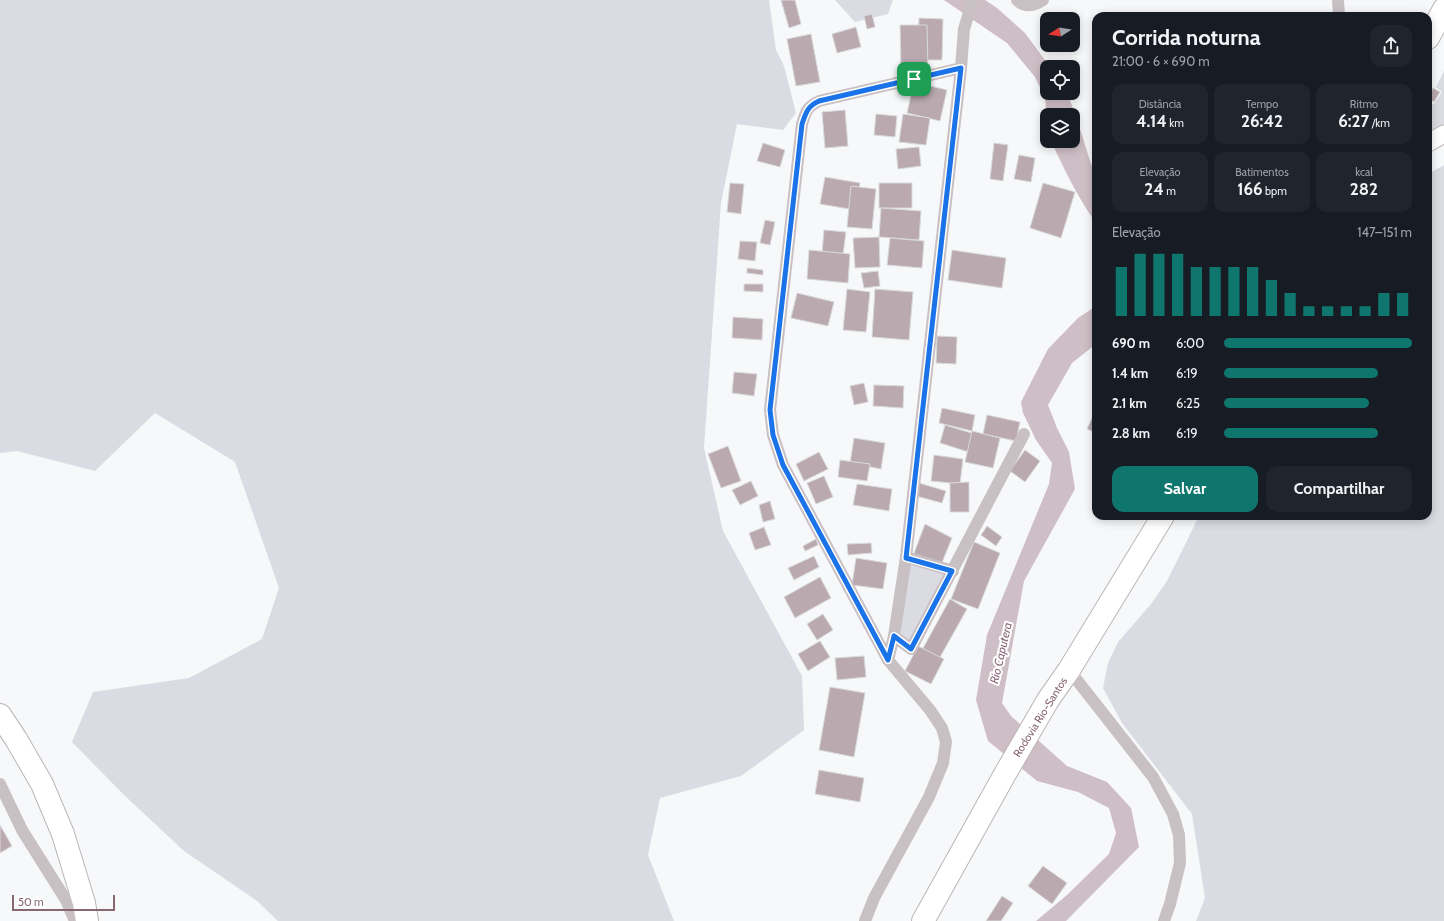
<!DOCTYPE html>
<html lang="pt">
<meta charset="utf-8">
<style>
:root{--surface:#171b24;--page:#20242c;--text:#f1f3f6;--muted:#9ea1a6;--accent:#0f766e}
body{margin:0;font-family:Cabin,sans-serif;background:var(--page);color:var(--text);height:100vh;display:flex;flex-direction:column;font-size:15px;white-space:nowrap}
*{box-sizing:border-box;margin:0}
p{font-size:13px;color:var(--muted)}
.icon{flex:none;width:22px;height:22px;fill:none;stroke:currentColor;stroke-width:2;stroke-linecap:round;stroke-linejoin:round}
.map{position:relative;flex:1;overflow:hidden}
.side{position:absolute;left:1092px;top:12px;width:340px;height:508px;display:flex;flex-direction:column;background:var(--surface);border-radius:12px;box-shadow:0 2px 10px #0003}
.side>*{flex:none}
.needle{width:26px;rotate:258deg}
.controls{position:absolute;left:1040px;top:12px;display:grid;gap:8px}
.controls a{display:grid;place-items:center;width:40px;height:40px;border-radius:8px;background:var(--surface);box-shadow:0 2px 10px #0003;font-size:20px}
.scale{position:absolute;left:12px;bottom:10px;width:103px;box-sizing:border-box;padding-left:4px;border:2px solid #886772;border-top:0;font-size:11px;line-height:14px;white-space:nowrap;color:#886772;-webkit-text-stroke:3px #fff;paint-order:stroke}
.pin{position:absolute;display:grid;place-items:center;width:34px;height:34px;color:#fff;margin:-17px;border-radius:8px;box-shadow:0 2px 6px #0006}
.round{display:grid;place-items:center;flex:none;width:42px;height:42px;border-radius:12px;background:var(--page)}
.headline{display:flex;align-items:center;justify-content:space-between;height:68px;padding:0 20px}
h1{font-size:22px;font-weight:700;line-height:30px}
.stats{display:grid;grid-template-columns:repeat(3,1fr);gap:6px;height:68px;padding:4px 20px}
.stats div{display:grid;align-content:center;border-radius:10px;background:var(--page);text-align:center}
.stats b{font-size:17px;font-weight:700}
.stats small{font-size:11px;font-weight:400}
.stats p{font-size:11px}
.chart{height:112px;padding:8px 20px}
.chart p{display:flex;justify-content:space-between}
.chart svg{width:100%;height:72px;margin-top:4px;stroke:var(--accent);stroke-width:6}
.primary-button{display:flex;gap:8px;margin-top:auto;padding:8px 20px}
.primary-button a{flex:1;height:46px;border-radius:12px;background:var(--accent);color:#fff;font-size:16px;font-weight:700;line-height:46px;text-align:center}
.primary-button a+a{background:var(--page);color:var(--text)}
ul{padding:0 20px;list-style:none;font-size:13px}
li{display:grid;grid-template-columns:64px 48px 1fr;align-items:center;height:30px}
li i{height:10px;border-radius:5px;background:var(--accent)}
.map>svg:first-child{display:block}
.green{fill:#dbdce3}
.water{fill:#cebec5}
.building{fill:#baaab0;stroke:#d9dadb}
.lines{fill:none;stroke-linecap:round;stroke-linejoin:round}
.secondary-casing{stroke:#bfb4b8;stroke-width:19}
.highway-casing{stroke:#bdb5b8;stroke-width:24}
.street{stroke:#c9c0c3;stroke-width:12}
.secondary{stroke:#fff;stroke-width:17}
.highway{stroke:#fff;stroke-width:22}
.route-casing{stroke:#fff;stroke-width:8}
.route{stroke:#1a73e8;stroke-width:5}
.labels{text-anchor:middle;stroke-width:4;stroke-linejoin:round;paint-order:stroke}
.street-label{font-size:11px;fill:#886772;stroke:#fff}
.water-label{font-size:12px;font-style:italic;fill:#8b6979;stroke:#fff}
</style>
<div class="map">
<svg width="1444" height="921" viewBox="0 0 1444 921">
<rect width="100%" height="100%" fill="#f7f8f9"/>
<g class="green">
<path d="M0 0H769L776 50 784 66 796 113 783 130 737 124 721 203 704 448 723 531 802 676 804 730 741 776 660 798 648 855 674 921H278L257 901 184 851 124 795 72 742 93 692 189 678 262 639 279 588 235 462 155 413 95 471 17 451 0 453Z"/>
<path d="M835 0H893L888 14 855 22Z"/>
<path d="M1444 71V132L1430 135 1428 133V103L1434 104 1442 92 1436 87Z"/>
<path d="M1444 165V921H1196L1205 898 1192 814 1122 723 1103 688 1108 663 1118 642 1151 604 1167 581 1199 516H1428V174Z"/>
<path d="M909 561 948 573 910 645 897 635Z"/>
</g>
<g class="water">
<path d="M944 0H985L997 8 1025 33 1050 67H1047V93H1067L1076 116 1091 164 1096 171V223C1078 198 1064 169 1051 141H1073V115H1047V118L1045 98 1035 77 1007 43Z"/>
<path d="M1096 306V344L1072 363 1048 405 1057 428 1069 452 1075 489 1024 581 1002 703 1011 716 1067 766 1107 782 1131 808 1139 847 1066 921H1036L1067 895 1109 854 1116 833 1109 808 1078 792 1037 781 988 741 976 700 987 635 1049 484 1052 463 1036 440 1023 413 1021 402 1048 349 1078 318Z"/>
</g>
<g class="building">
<path d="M781 0H795L801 24 789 28Z"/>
<path d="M872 14 875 27 867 29 864 16Z"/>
<path d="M919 18 943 19 942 60H918Z"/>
<path d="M900 25H927L928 70H901Z"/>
<path d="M856 27 861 47 837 53 832 34Z"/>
<path d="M811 34 820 82 796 86 787 39Z"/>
<path d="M914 82 947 90 940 121 907 113Z"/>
<path d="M1433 88 1440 92 1434 102 1428 98Z"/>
<path d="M845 110 848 146 825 148 822 112Z"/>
<path d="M876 114 897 116 895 137 874 135Z"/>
<path d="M903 114 930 118 926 145 899 142Z"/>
<path d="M763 143 785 150 780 167 757 161Z"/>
<path d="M994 143 1008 145 1003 181 990 179Z"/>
<path d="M919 147 921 166 898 169 896 149Z"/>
<path d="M1019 155 1035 158 1031 182 1014 179Z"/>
<path d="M825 177 860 183 855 210 820 204Z"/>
<path d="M730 183 744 184 741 214 727 212Z"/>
<rect x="879" y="183" width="33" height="25"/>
<path d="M1043 183 1075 192 1061 238 1030 228Z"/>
<path d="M851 186 876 189 872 229 847 227Z"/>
<path d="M881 208 921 211 919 240 879 237Z"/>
<path d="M765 220 775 222 770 245 760 243Z"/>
<path d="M824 230 846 232 843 255 822 253Z"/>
<path d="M879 237 880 267 855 268 853 238Z"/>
<path d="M890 238 924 241 922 268 887 265Z"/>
<path d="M740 241 757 242 755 261 738 259Z"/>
<path d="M809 250 850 254 848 283 807 279Z"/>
<path d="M952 250 1006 258 1002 288 948 280Z"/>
<path d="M747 268 763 270V275L747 273Z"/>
<path d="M878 271 880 286 864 288 861 273Z"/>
<path d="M744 284H763V292L744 291Z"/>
<path d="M847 289 870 292 866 332 843 330Z"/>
<path d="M875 289 913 292 909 340 872 337Z"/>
<path d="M797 293 834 302 828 326 791 318Z"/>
<path d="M733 317 763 319 762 340 732 338Z"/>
<path d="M937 336 957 337 956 364 936 363Z"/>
<path d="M734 372 757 374 754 396 732 393Z"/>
<path d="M864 383 868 402 854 405 850 386Z"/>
<path d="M874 385 904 386 903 408 873 406Z"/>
<path d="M942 408 975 415 972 431 939 423Z"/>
<path d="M1096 409V433L1087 429Z"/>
<path d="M987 415 1020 422 1016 441 983 434Z"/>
<path d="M945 425 981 436 975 454 940 443Z"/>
<path d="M972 431 1000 438 993 468 965 462Z"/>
<path d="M854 438 885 443 881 469 850 463Z"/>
<path d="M728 446 741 481 721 488 708 454Z"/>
<path d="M1025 450 1040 461 1025 482 1010 471Z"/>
<path d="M819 452 828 469 804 481 796 464Z"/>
<path d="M934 455 963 459 960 484 931 481Z"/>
<path d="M840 460 870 464 867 481 838 477Z"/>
<path d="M824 476 833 497 816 504 807 483Z"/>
<path d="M751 481 758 496 740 505 732 490Z"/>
<path d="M969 482V512H950V483Z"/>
<path d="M919 483 946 491 942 503 916 496Z"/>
<path d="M857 484 892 489 889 511 853 505Z"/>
<path d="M770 501 775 519 763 522 759 505Z"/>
<path d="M925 524 952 538 941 565 913 556Z"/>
<path d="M987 526 1002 537 996 546 981 535Z"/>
<path d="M764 527 771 545 755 550 749 533Z"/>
<path d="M816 539 818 545 805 551 803 546Z"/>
<path d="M974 542 1000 553 978 609 951 599Z"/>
<path d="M871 543 872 553 848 555 847 544Z"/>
<path d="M814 556 819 567 794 580 788 568Z"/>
<path d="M856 558 887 563 883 589 852 585Z"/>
<path d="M820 577 831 598 795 618 784 597Z"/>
<path d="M950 599 967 609 939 659 922 650Z"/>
<path d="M823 614 833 630 817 640 807 624Z"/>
<path d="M820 641 830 657 808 671 798 654Z"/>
<path d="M918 646 944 659 931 684 905 671Z"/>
<path d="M864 656 866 677 837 680 835 658Z"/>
<path d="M830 687 865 693 854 757 819 750Z"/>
<path d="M819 770 864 778 860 802 815 794Z"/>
<path d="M0 825 12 846 0 853Z"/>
<path d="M1043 866 1067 883 1052 904 1028 886Z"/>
<path d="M1002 896 1013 903 1001 921H986Z"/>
</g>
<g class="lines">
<g class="secondary-casing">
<path id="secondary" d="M1428 143 1444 134"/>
</g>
<g class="highway-casing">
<g id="highway">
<path d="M1428 38 1444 9"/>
<path d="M0 715 16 739 42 784 63 834 84 903 87 921"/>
<path d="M923 921 1005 774 1048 700 1069 670 1163 516"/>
</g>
</g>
<g class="street">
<path d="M1017 0C1025 8 1034 6 1043 0"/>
<path d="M1338 0 1339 16"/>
<path d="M906 557 953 571"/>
<path d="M894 636 911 649 1024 434"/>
<path d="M888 660 783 465 773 435 770 410 802 124C806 111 807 107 819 101L961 68"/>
<path d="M1069 670 1153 777 1173 814 1179 835 1180 863 1170 904 1164 921"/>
<path d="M0 784 22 830 66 900 75 921"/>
<path d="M865 921 874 898 929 797 943 763 946 742 942 728 930 710 888 660 894 636 906 557 961 68 964 29 973 0"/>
</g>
<use href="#secondary" class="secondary"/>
<use href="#highway" class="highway"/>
</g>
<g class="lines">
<g class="route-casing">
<path id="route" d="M961 68 906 558 952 571 911 649 894 636 888 660 783 465 773 435 770 410 802 124C806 112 808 106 819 101Z"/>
</g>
<use href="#route" class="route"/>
</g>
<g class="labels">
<g class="street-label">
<text transform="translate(1040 717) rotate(-58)" y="4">Rodovia Rio-Santos</text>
</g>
<g class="water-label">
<text transform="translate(1001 653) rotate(-77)" y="4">Rio Caputera</text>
</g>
</g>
</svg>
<div class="controls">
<a><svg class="needle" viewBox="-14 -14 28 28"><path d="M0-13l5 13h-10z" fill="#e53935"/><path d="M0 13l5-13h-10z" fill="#9ea1a6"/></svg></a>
<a><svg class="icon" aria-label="locate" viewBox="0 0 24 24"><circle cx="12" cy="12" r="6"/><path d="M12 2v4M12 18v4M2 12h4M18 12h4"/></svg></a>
<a><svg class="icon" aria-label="layers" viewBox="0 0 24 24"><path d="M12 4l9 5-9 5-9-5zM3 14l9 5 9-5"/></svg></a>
</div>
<div class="scale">50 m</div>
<div class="pin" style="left:914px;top:79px;background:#1e9e55"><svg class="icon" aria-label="arrive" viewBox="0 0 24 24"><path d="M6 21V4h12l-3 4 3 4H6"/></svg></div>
<section class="side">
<div class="headline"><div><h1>Corrida noturna</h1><p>21:00 · 6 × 690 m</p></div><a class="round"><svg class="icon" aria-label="share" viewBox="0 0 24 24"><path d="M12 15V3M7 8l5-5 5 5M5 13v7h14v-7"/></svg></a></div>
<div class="stats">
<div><p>Distância</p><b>4.14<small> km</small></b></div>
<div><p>Tempo</p><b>26:42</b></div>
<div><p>Ritmo</p><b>6:27<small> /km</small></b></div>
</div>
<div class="stats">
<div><p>Elevação</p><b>24<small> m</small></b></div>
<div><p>Batimentos</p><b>166<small> bpm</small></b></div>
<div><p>kcal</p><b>282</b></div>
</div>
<div class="chart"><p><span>Elevação</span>147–151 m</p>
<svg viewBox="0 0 160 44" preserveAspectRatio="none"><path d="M5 44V14M15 44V6M25 44V6M35 44V6M45 44V14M55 44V14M65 44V14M75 44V14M85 44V22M95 44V30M105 44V38M115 44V38M125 44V38M135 44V38M145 44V30M155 44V30"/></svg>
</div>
<ul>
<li><b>690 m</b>6:00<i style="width:100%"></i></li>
<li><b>1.4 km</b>6:19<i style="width:82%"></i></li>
<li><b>2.1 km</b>6:25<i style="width:77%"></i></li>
<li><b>2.8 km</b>6:19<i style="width:82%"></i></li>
</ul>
<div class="primary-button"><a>Salvar</a><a>Compartilhar</a></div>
</section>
</div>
